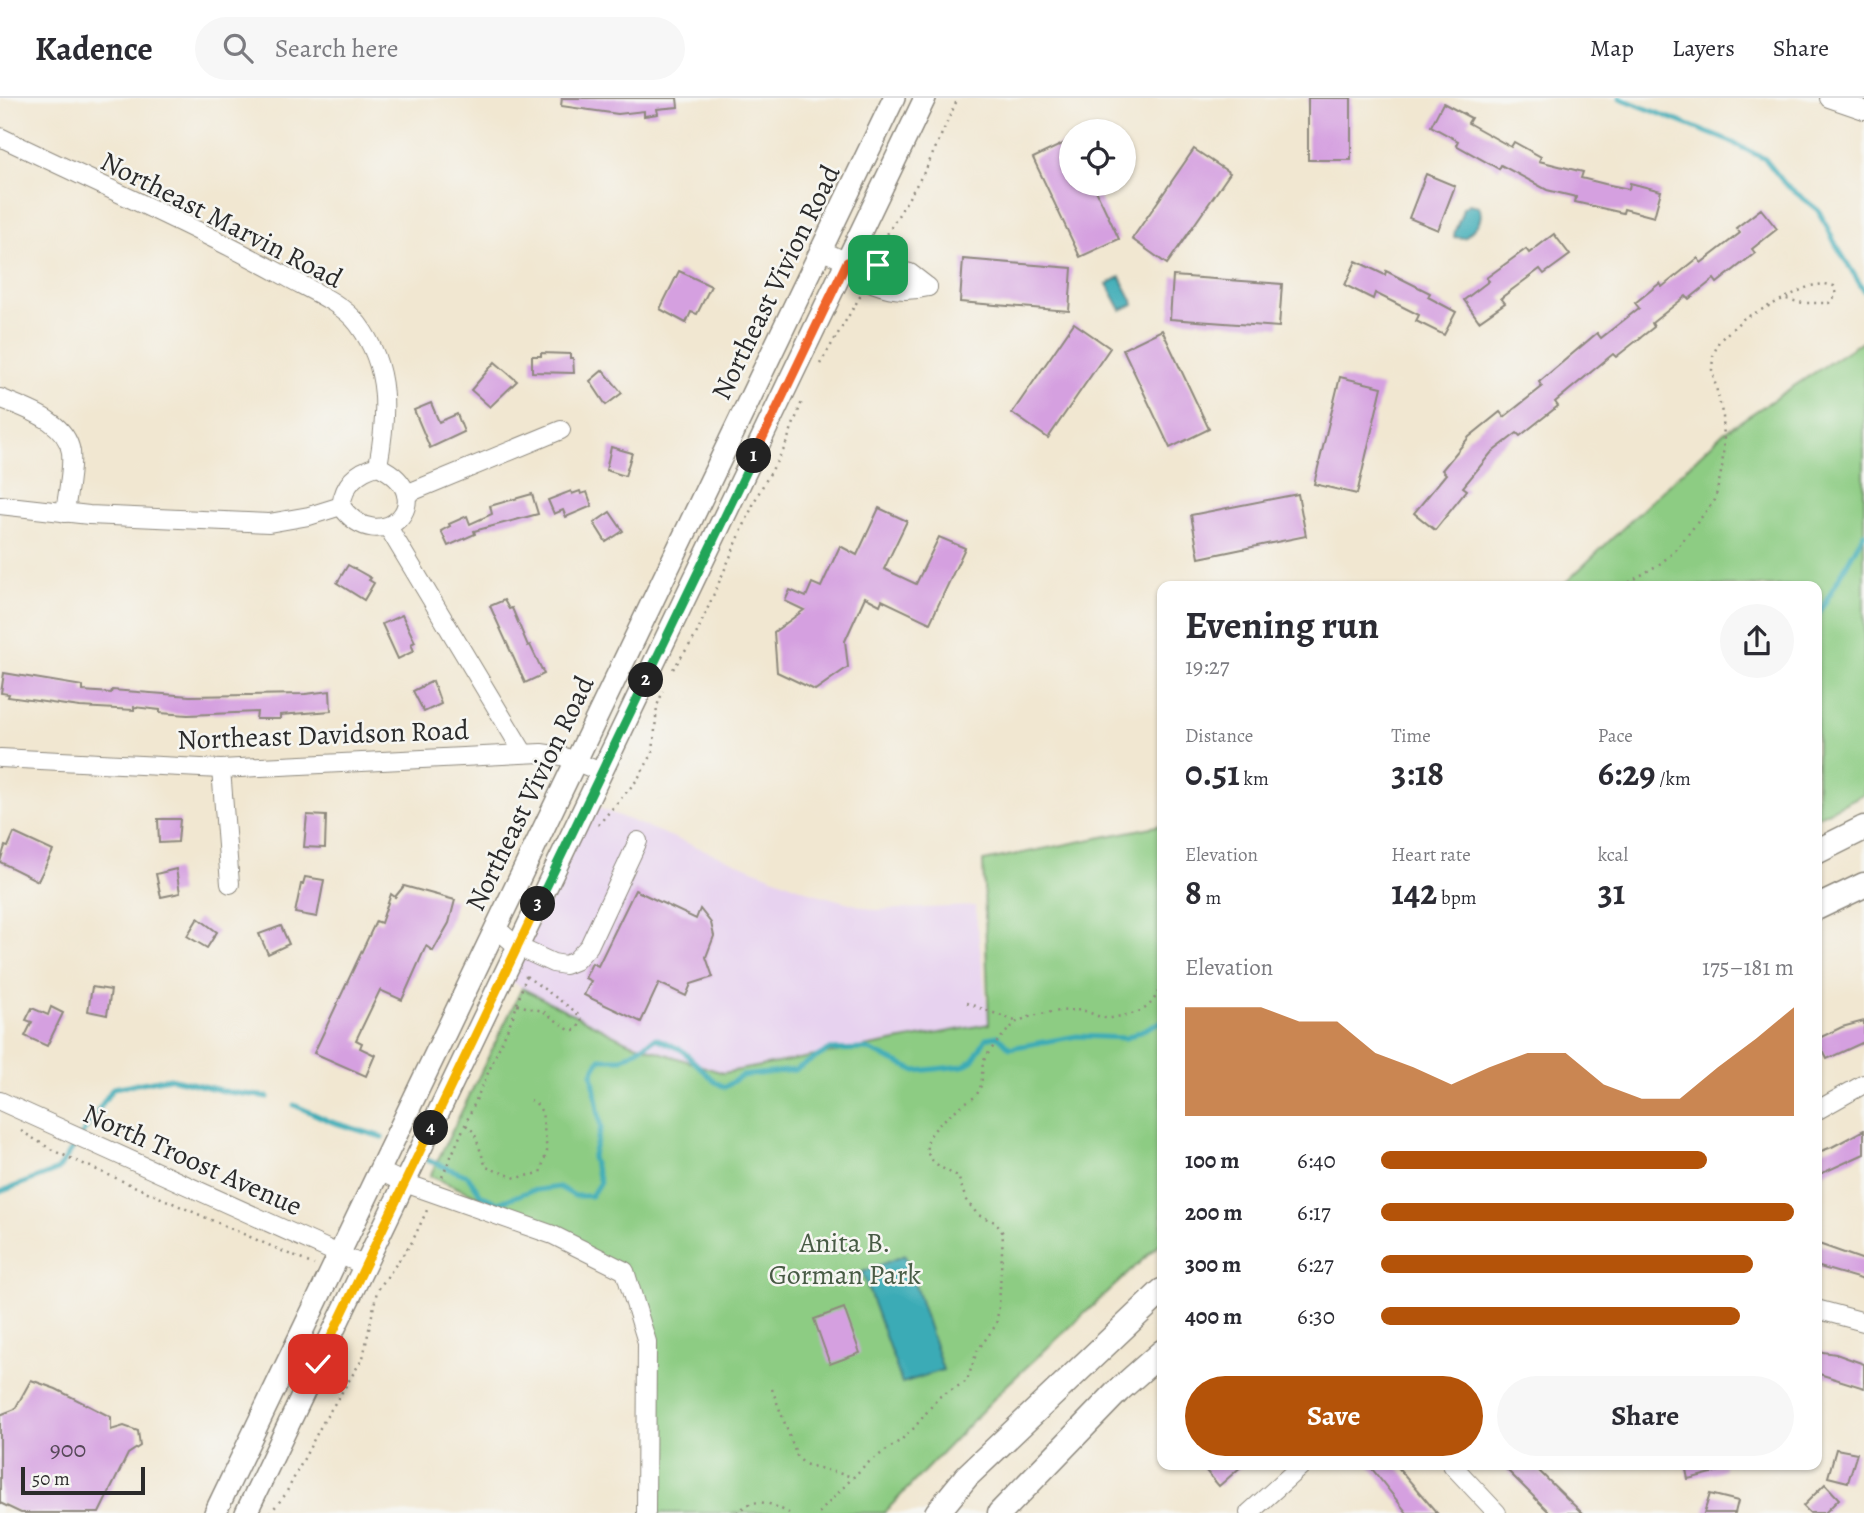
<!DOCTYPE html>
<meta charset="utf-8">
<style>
:root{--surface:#fff;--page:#f7f7f7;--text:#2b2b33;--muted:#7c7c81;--line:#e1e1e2;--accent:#b45309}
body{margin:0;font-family:Alegreya,serif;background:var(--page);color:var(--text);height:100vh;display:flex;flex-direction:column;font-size:26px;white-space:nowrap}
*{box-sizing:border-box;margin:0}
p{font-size:23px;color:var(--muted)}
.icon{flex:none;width:38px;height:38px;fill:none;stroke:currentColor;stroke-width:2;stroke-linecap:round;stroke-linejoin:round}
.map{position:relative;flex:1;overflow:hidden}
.panel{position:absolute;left:1157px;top:483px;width:665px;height:889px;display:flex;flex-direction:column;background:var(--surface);border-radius:14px;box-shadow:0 2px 5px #0004}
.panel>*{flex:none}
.fabs{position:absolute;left:1059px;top:21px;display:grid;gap:14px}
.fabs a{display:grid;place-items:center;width:77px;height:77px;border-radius:50%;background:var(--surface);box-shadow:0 2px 5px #0004;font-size:35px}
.scale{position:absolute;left:21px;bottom:18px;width:124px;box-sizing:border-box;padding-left:7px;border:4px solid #2b2b2b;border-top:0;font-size:19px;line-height:24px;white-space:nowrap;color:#2b2b2b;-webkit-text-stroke:5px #f6f6f2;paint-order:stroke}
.pin{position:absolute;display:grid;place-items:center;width:60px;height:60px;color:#fff;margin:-30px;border-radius:14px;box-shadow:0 4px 10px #0006}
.km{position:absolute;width:35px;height:35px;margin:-18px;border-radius:50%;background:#222;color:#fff;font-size:19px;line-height:35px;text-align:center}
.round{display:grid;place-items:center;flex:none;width:74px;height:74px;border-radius:37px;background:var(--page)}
.head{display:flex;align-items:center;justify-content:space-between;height:119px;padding:0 28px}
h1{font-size:38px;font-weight:600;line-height:52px}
.stats{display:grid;grid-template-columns:repeat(3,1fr);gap:10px;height:119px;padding:7px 28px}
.stats div{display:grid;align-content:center}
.stats b{font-size:35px;font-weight:600}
.stats small{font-size:19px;font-weight:400}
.stats p{font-size:19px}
.chart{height:196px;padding:14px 28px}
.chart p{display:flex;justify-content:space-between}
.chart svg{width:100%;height:126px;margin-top:7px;fill:var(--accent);opacity:.7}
.primary-button{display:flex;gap:14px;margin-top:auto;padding:14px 28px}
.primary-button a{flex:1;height:80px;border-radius:42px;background:var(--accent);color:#fff;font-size:28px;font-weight:600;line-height:80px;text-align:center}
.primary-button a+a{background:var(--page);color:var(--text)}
ul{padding:0 28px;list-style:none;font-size:23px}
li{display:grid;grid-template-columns:112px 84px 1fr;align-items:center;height:52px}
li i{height:18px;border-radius:9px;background:var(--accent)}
header{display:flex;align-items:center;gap:42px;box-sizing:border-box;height:98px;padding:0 35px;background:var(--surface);border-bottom:2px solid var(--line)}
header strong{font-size:33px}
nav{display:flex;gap:38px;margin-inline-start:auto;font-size:24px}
.search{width:490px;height:63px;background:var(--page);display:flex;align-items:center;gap:18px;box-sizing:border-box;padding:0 24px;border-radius:38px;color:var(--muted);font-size:26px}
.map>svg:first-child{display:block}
.built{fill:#e7d2ef}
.green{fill:#8dcc83;stroke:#5c7c57;stroke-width:2}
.water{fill:#3aabb6;stroke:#326b70;stroke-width:2}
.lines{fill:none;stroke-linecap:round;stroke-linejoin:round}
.stream{stroke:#3aabb6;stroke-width:5}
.building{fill:#d5a0e0}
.minor-casing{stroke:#8e897e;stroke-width:20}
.major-casing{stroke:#8e897e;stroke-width:24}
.highway-casing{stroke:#8e897e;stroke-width:27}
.path{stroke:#8e897e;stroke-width:2.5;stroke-dasharray:2 5;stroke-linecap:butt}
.minor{stroke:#fff;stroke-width:18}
.major{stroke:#fff;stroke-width:21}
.highway{stroke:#fff;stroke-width:24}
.split-1-casing{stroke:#fff;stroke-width:14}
.split-2-casing{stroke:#fff;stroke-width:14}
.split-3-casing{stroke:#fff;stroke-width:14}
.split-4-casing{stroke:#fff;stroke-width:14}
.split-5-casing{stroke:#fff;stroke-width:14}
.split-1{stroke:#f0652b;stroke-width:9}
.split-2{stroke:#22a559;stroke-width:9}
.split-3{stroke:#22a559;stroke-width:9}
.split-4{stroke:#f5b400;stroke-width:9}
.split-5{stroke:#f5b400;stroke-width:9}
.labels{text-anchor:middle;stroke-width:5;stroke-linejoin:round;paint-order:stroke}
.number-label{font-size:24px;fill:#564858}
.street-label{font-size:28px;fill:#2b2b2b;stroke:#f6f6f2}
.park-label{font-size:28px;fill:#485b45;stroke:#f6f6f2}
</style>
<header>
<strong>Kadence</strong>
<div class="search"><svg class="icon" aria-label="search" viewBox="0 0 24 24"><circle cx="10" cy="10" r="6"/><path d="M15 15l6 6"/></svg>Search here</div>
<nav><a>Map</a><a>Layers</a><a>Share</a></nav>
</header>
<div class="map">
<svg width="1864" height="1415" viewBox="0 0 1864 1415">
<rect width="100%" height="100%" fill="#f6f6f2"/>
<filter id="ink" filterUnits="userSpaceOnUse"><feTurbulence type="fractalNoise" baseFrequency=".0143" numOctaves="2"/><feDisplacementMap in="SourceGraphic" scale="14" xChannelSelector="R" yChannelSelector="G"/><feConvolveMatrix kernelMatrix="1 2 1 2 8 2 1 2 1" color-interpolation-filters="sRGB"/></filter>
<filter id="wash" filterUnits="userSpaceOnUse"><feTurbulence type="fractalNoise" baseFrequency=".00686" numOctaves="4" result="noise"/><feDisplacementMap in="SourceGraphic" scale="28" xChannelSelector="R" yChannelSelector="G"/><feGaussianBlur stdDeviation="1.57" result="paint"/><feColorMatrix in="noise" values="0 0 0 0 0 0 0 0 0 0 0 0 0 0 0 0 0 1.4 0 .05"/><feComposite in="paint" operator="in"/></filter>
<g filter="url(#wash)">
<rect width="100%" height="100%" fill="#f1e7d1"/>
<path class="built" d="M594 708 813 795 875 812 975 808 989 926 723 975 626 943 510 883Z"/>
<g class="green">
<path d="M1864 242V696L1817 719 1816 488H1562L1724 334Z"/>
<path d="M1162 727V1144L1006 1288 884 1415H656L657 1314 647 1309V1244L625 1174 512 1113 430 1078 522 890 626 943 723 975 989 926 983 763Z"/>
</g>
<g class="water">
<path d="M1469 106 1479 108C1485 123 1475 130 1464 140L1454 139C1454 130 1461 122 1463 110Z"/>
<path d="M1120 179 1134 206 1121 212 1107 186Z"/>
<path d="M905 1157 943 1272 902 1285 862 1174Z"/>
</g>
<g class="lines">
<g class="stream">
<path d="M1620 0 1731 44 1765 61 1785 86 1819 113 1835 145 1864 193"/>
<path d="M1816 521 1864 435"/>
<path d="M294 1007 332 1024 382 1039"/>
<path d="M427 1062 468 1078 481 1097 498 1105 530 1093 559 1089 575 1098H591L600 1084 592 1060 601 1030 592 975 600 961H622L656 940 682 952 715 984 725 989 741 978 795 972 829 952 867 951 916 973 963 968 973 962 986 940 998 938 1010 950 1077 938 1126 940 1162 923"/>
<path d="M0 1094 58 1072 113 990 170 980 228 994 268 999"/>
</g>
</g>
<g id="blocks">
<g class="building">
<path d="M562 0H677L678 9 657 11 658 16 644 18V13L618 16 561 8Z"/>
<rect x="1308" y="0" width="43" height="62"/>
<path d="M1443 5 1471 20 1468 25 1511 49 1514 44 1541 59 1539 63 1583 74 1581 80 1605 86 1629 91 1630 85 1661 93 1654 119 1624 111 1623 115 1575 104 1576 99 1547 92 1501 67 1499 71 1456 47 1458 43 1431 28Z"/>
<path d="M1071 42V86H1093L1119 141 1080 159 1033 60Z"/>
<path d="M1194 51 1230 75 1167 166 1132 141Z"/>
<path d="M1426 76 1455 88 1438 132 1409 120Z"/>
<path d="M1761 111 1777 131 1752 151 1755 155 1717 185 1714 181 1689 201 1686 198 1652 225 1654 229 1616 259 1613 256 1579 284 1555 304 1558 308 1520 338 1517 335 1491 355 1463 389 1467 392 1435 432 1414 415 1446 376 1442 372 1469 339 1500 314 1504 319 1542 289 1539 284 1597 235 1601 240 1639 210 1635 205 1660 185 1662 189 1698 160 1701 165 1740 135 1736 130Z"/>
<path d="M1554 136 1570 157 1544 176 1540 171 1521 185 1501 200 1505 205 1479 223 1464 202 1489 183 1486 180 1526 151 1529 155Z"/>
<path d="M963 161 1072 170 1069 213 960 204Z"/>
<path d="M1356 163 1385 177 1386 173 1430 195 1428 199 1456 214 1444 237 1416 223 1419 217 1375 195 1373 201 1345 187Z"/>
<path d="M679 173 711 188 697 216 691 214 686 225 660 211Z"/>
<path d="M1173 178 1282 186 1279 229 1170 221Z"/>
<path d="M1074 225 1110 250 1048 340 1012 315Z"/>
<path d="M1162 232 1209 331 1170 350 1123 251Z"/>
<path d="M541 255 570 256V260H573L574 275 532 274V258H541Z"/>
<path d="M495 264 517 283 490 309 471 292Z"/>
<path d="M603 272 622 295 606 307 590 283Z"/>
<path d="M1340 279 1382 289 1357 396 1314 386Z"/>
<path d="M431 305 439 324 457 316 464 334 430 350 414 312Z"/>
<path d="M611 349 632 355 625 378 606 372Z"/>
<path d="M571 393 572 396 580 393 581 396 587 394 592 408 566 419 563 412 554 416 548 402Z"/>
<path d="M532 396 538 416 474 433 475 436 448 448 441 433 450 428 449 426 467 418 470 426 492 416 490 408Z"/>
<path d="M1298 396 1306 438 1199 460 1191 417Z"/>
<path d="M879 410 907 423 884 471 916 486 939 439 965 450 930 525 882 502 880 507 865 499 845 543 848 569 815 592 777 574 774 534 804 512 785 503 790 492 806 499 812 485 821 489 840 448 857 457Z"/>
<path d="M610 414 623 433 606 444 594 425Z"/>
<path d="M348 467 371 480 369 482 374 485 364 502 337 485Z"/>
<path d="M504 502 509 511 512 510 528 548 530 547 544 576 525 585 490 508Z"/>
<path d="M402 517 415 544 411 546 414 553 398 561 382 526Z"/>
<path d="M4 575 83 588V593L111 595 112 592 190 598 305 596 330 593 331 613 280 617V621H256L257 614 188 617 160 615V612L134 609V612L80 609 8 599 9 596 1 595Z"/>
<path d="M433 583 441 606 424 614 413 593Z"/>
<path d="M307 717 326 718 325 750 304 749Z"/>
<path d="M158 721H180L178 744 159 745Z"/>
<path d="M14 735 53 753 38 783 0 764 5 748 8 749Z"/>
<path d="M176 771 180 795 161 799 156 776Z"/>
<path d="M305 779 324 782 317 819 295 815 301 786H303Z"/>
<path d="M404 788 455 802 449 825 433 853 426 848 402 902 380 892 356 942 362 945 360 950 375 957 366 978 314 955 376 823 381 825 391 796 395 799Z"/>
<path d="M635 792 696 821 700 811 711 825 714 838 706 859 713 879 691 886 686 898 659 885 641 924 584 897 591 883 585 880 592 865 598 868Z"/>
<path d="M198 820 217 834 207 850 187 838Z"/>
<path d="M281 828 289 846 268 856 259 836Z"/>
<path d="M92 889 111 892 107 917 88 913Z"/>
<path d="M51 909 63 915 47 948 25 938 32 924 26 922 32 910 48 917Z"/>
<path d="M1864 923V944L1827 961 1817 941 1842 929Z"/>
<path d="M1864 1032V1056L1816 1078V1055L1832 1049Z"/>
<path d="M1816 1145 1864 1162V1182L1816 1168Z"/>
<path d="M844 1210 860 1255 830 1266 814 1221Z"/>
<path d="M1816 1253 1836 1256 1864 1266V1290L1816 1275Z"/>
<path d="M31 1282 56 1291 111 1319V1332L124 1328 138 1333 140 1348 128 1356 99 1415H21L0 1405V1317L15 1311Z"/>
<path d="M1836 1351 1857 1355 1848 1384 1828 1379Z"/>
<path d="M1201 1367H1243L1219 1388Z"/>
<path d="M1369 1367H1396L1437 1415H1407Z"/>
<path d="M1502 1367H1533L1582 1415H1550Z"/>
<path d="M1685 1367H1724V1372L1688 1381Z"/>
<path d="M1825 1386 1839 1401 1825 1415H1810L1803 1408Z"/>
<path d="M1710 1396 1738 1403 1735 1415H1704Z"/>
</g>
</g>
</g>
<g filter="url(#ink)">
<use href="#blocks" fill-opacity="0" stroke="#8e897e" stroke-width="2"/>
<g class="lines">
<g class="minor-casing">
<g id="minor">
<path d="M1829 0 1864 12"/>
<path d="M0 39C96 85 194 128 287 179 310 192 342 205 358 226 391 270 387 318 378 368"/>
<path d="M821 152 847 164 860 160 878 167 910 175 928 189"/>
<path d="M847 164 854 176C879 190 900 196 928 189"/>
<path d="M0 300C25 311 66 322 71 354 73 371 67 397 65 415"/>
<path d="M378 368C445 400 379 463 341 408 344 386 357 373 378 368Z"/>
<path d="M406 396 561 332"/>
<path d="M0 407 89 417 269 425 309 418 341 408"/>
<path d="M388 429 523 654"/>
<path d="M0 660 221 671 541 655 562 658 601 674"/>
<path d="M221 671 230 786"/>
<path d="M496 830 518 849 553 865 565 867 575 863 589 848 638 743"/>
<path d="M0 1003 365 1168"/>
<path d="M1816 1013 1864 986"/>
<path d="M379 1073 405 1085 553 1137 625 1173 647 1244 646 1415"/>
<path d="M1816 1211 1864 1224"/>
<path d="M1452 1367 1497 1415"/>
<path d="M1249 1415 1302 1367"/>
</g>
</g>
<g class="major-casing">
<g id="major">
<path d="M215 1415 894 0"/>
<path d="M246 1415 925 0"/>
</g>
</g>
<g class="highway-casing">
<g id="highway">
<path d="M1816 754 1864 730"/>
<path d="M1816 810 1864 787"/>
<path d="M937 1415 967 1378 1162 1193"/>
<path d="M1000 1415 1118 1293 1162 1254"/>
</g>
</g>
<g class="path">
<path d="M880 148 926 71 958 0"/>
<path d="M820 266 861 197"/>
<path d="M1623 488 1661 465 1674 454 1715 402 1722 370 1724 344 1723 319 1712 272 1713 258 1719 243 1743 221 1799 193 1810 188 1825 186 1834 188 1837 196 1829 205H1803L1786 201"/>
<path d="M673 571 695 539 757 398 784 351 803 301"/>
<path d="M598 727 637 682 653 655 657 608 663 593"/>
<path d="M967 905 1018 924"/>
<path d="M517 907 543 913 569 932H576L582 923 576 914 526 878"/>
<path d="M466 1027 474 1034 486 1069 516 1080 540 1075 547 1053 542 1014 535 1004 526 1000"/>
<path d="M21 1033 54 1053 314 1167"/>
<path d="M442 1079 514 916 526 878"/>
<path d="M772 1291 797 1358 804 1366 853 1379"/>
<path d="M270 1415 285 1397 322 1326 363 1260 377 1193 412 1144 428 1110"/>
<path d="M737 1415C755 1397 769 1405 789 1415"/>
<path d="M819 1415 865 1367 901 1342 914 1330 939 1299 967 1283 977 1253 996 1227 999 1209 1003 1135 995 1124 978 1117 966 1102 958 1078C902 1055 932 1030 965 1005 970 1001 974 1001 977 996 984 985 981 976 983 965 985 956 1009 930 1017 924 1030 916 1070 910 1085 913 1092 915 1098 919 1105 920 1110 921 1116 919 1121 918 1146 914 1153 908 1162 884"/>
</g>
<use href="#minor" class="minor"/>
<use href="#major" class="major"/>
<use href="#highway" class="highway"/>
</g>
</g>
<g class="lines" filter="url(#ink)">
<g class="split-1-casing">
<path id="split-1" d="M754 358 847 164 860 160 878 167"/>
</g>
<g class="split-2-casing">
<path id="split-2" d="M646 582 754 358"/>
</g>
<g class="split-3-casing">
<path id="split-3" d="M538 806 646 582"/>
</g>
<g class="split-4-casing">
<path id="split-4" d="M431 1030 538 806"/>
</g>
<g class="split-5-casing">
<path id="split-5" d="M318 1266 431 1030"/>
</g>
<use href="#split-1" class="split-1"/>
<use href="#split-2" class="split-2"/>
<use href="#split-3" class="split-3"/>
<use href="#split-4" class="split-4"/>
<use href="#split-5" class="split-5"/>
</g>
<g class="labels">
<g class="number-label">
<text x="68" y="1359">900</text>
</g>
<g class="street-label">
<text transform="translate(222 121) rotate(27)" y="10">Northeast Marvin Road</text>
<text transform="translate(775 184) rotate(-64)" y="10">Northeast Vivion Road</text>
<text transform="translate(323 636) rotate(-2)" y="10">Northeast Davidson Road</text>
<text transform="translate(529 695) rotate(-64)" y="10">Northeast Vivion Road</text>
<text transform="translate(193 1061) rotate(24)" y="10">North Troost Avenue</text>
</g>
<g class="park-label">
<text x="845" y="1154">Anita B.<tspan x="845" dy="32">Gorman Park</tspan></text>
</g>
</g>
</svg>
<div class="fabs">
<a><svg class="icon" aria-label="locate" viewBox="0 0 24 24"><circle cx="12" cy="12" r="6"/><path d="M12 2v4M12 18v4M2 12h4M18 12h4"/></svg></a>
</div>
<div class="scale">50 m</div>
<div class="pin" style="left:878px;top:167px;background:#1e9e55"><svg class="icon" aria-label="arrive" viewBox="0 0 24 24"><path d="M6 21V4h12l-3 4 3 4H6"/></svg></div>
<div class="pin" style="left:318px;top:1266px;background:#d93025"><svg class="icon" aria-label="check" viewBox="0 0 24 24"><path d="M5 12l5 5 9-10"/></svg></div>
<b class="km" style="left:754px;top:358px">1</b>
<b class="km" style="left:646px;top:582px">2</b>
<b class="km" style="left:538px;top:806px">3</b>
<b class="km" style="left:431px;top:1030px">4</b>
<section class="panel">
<div class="head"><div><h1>Evening run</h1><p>19:27</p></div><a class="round"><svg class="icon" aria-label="share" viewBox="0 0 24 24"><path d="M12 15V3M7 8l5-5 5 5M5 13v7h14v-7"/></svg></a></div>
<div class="stats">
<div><p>Distance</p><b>0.51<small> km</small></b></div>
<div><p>Time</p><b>3:18</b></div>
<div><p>Pace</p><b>6:29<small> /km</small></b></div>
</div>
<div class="stats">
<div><p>Elevation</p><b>8<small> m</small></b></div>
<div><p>Heart rate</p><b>142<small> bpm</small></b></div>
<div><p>kcal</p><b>31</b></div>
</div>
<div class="chart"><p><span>Elevation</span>175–181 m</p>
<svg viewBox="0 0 160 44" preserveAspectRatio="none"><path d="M0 44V6L10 6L20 6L30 11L40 11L50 22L60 27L70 33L80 27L90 22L100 22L110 33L120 38L130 38L140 27L150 17L160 6V44z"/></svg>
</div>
<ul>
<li><b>100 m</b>6:40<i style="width:79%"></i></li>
<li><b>200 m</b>6:17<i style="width:100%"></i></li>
<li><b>300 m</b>6:27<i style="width:90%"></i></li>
<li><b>400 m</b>6:30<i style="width:87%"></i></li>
</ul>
<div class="primary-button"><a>Save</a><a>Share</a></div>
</section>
</div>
